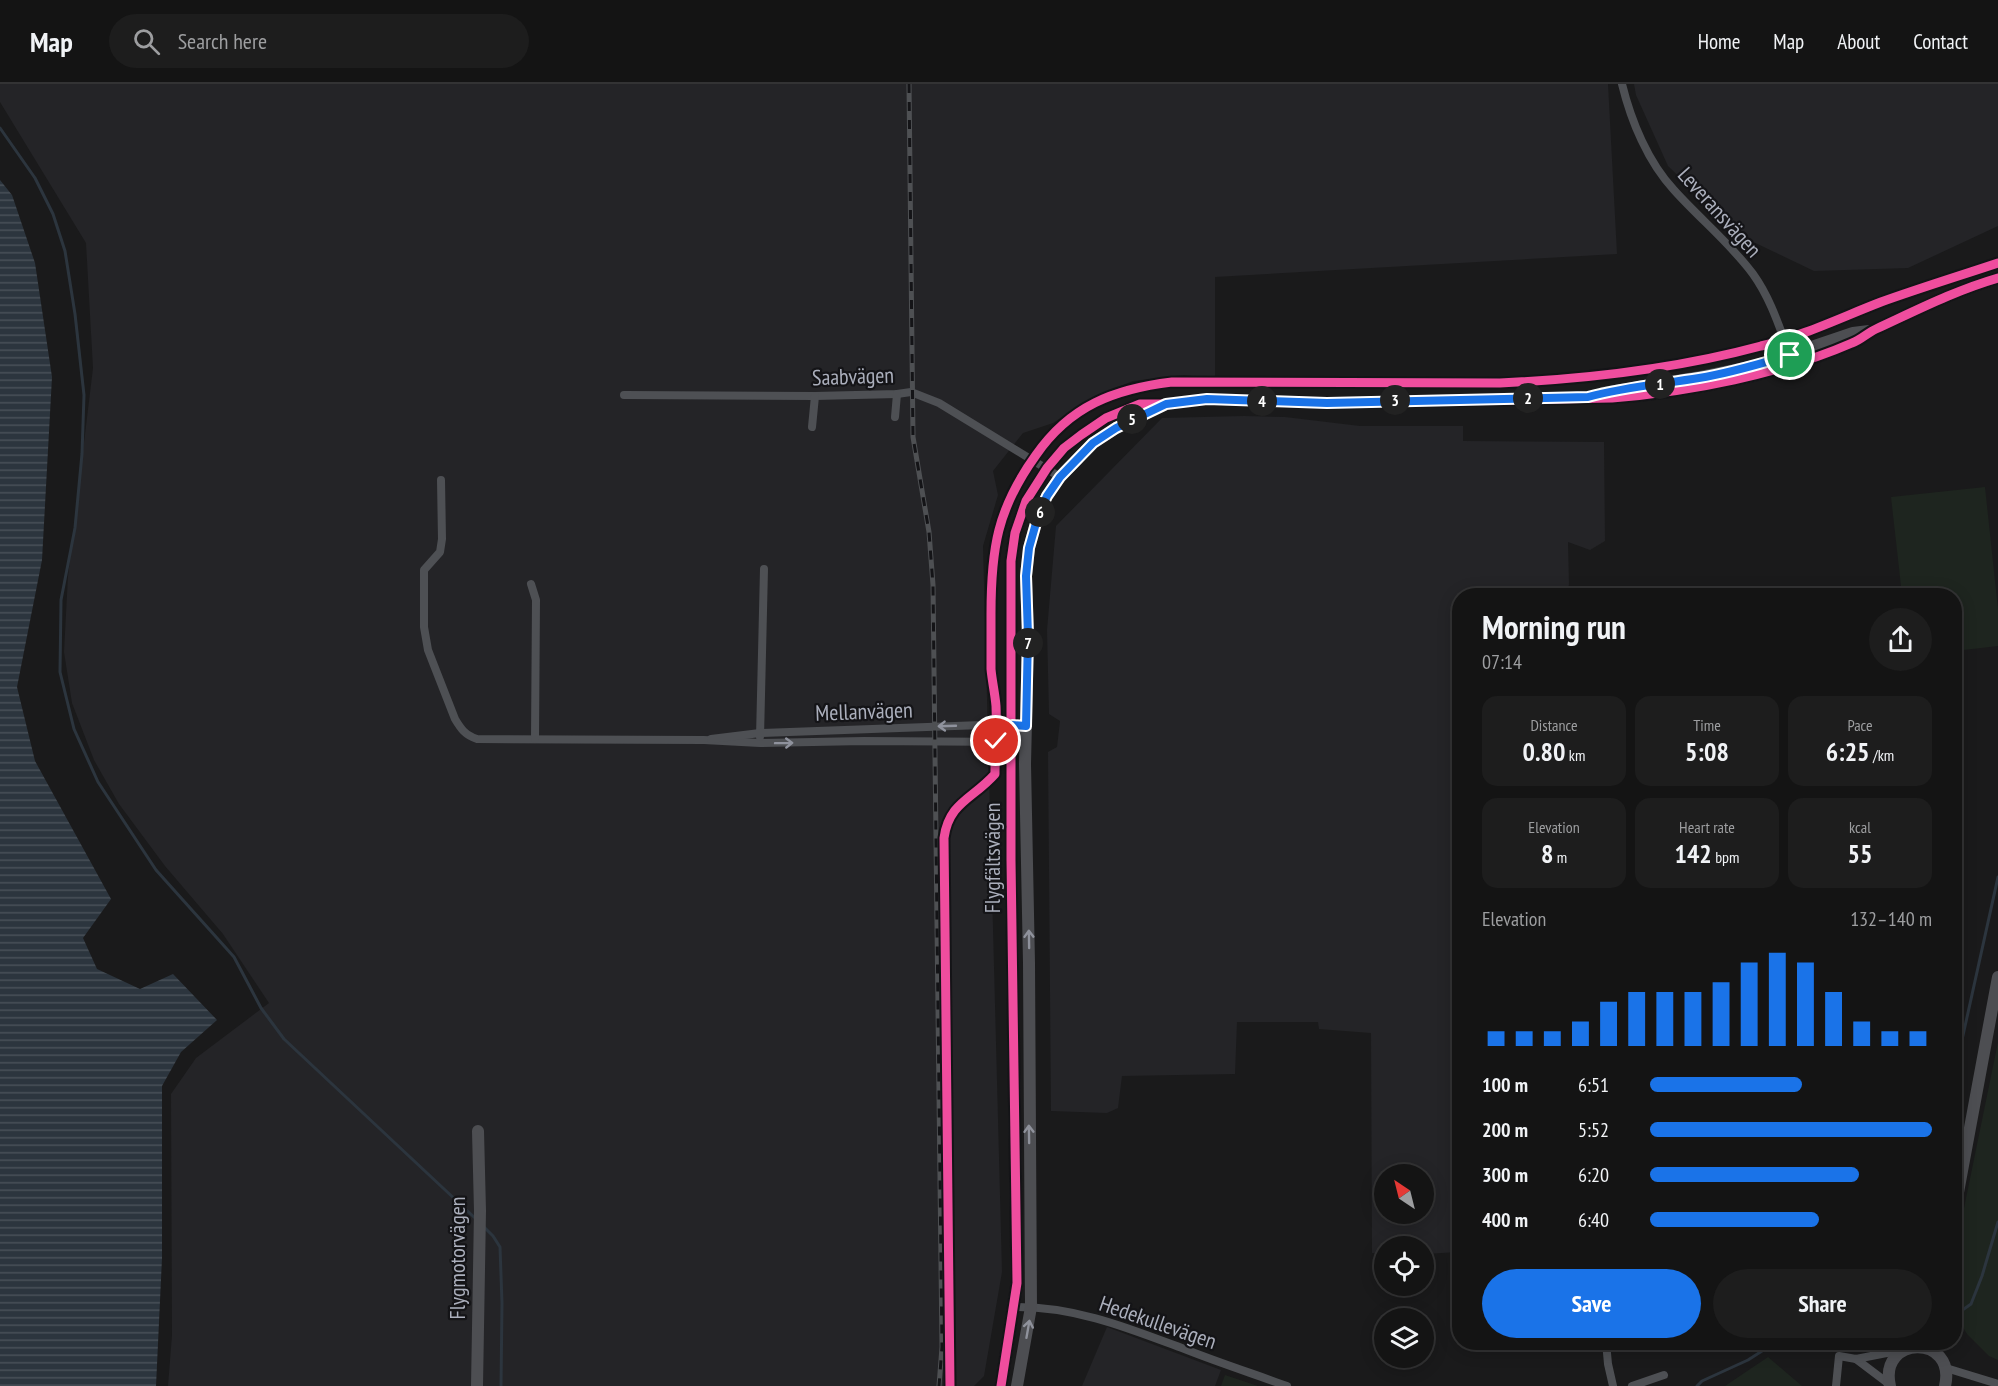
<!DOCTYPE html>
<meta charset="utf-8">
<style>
:root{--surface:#141414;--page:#1d1d1d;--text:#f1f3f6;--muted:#9d9ea0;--line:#333334;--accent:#1a73e8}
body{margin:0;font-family:"PT Sans Narrow",sans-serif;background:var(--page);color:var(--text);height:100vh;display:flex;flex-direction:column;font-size:22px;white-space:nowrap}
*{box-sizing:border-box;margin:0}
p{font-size:20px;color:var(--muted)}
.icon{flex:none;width:33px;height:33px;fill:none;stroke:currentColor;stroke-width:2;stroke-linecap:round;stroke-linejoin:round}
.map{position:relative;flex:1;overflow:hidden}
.sheet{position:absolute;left:1452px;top:504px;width:510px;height:762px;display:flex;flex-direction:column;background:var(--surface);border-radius:24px;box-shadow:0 3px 15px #0003,0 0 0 2px var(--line)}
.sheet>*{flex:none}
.needle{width:39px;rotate:325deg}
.buttons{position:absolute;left:1374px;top:1080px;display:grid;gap:12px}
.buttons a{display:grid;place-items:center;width:60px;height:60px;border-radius:50%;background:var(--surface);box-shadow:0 3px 15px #0003,0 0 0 2px var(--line);font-size:30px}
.pin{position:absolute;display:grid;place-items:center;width:51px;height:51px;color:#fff;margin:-26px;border:3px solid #fff;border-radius:50%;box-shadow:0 2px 6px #0007}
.km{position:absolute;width:30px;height:30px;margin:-15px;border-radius:50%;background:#222;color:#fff;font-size:16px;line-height:30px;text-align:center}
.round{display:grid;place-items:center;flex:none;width:63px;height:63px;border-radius:32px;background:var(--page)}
.headline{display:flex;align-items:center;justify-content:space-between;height:102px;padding:0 30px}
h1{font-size:33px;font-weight:800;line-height:45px}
.metrics{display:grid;grid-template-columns:repeat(3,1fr);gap:9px;height:102px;padding:6px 30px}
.metrics div{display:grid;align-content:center;border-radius:15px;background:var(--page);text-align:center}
.metrics b{font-size:26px;font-weight:800}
.metrics small{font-size:16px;font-weight:400}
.metrics p{font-size:16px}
.chart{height:168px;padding:12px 30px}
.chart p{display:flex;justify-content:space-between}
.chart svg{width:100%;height:108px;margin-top:6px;stroke:var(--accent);stroke-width:6}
.button{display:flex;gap:12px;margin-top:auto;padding:12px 30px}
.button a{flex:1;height:69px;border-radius:36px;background:var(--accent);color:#fff;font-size:24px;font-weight:800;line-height:69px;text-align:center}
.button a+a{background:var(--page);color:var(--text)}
ul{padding:0 30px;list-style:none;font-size:20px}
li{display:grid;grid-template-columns:96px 72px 1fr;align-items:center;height:45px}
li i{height:15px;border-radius:8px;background:var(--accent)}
header{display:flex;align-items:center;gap:36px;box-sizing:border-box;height:84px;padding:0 30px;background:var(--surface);border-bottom:2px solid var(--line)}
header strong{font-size:28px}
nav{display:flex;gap:33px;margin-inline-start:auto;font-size:21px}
.search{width:420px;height:54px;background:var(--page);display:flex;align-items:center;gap:15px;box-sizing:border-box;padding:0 21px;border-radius:33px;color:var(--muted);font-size:22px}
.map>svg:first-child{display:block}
.built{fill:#242427;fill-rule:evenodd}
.green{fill:#1e251f}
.water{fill:url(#water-rules)}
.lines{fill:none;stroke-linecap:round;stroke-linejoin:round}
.stream{stroke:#2c353e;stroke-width:3}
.street{stroke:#4e5054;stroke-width:8}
.secondary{stroke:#4d4e52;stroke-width:12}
.rail-casing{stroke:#4e5053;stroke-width:5}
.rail{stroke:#141417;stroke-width:3;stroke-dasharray:9;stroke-linecap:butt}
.cycleway-casing{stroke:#141417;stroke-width:13}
.cycleway{stroke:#ef4d9e;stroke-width:9}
.oneway{stroke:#8f929d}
.oneway2{stroke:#8f929c}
.route-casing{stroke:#fff;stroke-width:12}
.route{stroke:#1a73e8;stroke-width:8}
.labels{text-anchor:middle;stroke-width:4.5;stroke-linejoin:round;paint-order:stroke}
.street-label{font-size:22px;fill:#abafbc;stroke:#141417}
</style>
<header>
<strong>Map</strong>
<div class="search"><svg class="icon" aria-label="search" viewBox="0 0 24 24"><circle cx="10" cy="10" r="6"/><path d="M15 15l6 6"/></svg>Search here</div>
<nav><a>Home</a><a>Map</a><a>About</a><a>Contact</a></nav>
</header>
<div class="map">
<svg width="1998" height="1302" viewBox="0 0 1998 1302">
<defs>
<pattern id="water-rules" width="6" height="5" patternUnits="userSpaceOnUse" patternTransform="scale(1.5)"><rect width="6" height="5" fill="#2c353e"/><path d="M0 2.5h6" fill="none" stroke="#485058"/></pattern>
</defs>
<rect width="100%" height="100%" fill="#1a1a1b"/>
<g class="built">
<path d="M0 0H1608L1617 170 1215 193V294L1184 291 1133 297 1095 312 1053 339 1023 349 993 387 998 411 983 462 1002 1188 984 1292 974 1302H168L172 1251 171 1010 196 974 269 919 223 850 165 782 119 720 94 676 72 619 64 568 68 492 93 284 86 159 0 18Z"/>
<path d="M1634 0H1998V142L1908 184 1814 187 1741 152 1668 82 1636 11Z"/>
<path d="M1244 332 1285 333 1360 342H1463V357L1604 358 1605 457 1590 466 1568 458 1569 501 1563 511 1460 512 1459 1168 1424 1170V1162H1384V1169H1372L1371 949 1319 945 1318 938H1237L1235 990 1122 992 1118 1024 1107 1029 1051 1027 1048 668 1057 663 1060 637 1049 630 1047 546 1056 442 1162 334ZM1424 1090V1130H1384V1090Z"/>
<path d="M1107 1243 1221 1286 1215 1302H1082Z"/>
</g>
<g class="green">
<path d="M1985 403 1998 525V562L1955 567 1954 512 1902 511 1891 413Z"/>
<path d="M1998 958V1276L1989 1272 1967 1250 1955 1230 1954 1173Z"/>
<path d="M1768 1273 1802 1302H1725Z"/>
<path d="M1225 1291 1258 1302H1221Z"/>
</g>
<path class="water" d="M0 96 12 111 35 179 52 293 42 476 17 603 35 677 111 815 83 854 97 885 140 905 173 890 217 936 181 968 162 1002V1174L156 1302H0Z"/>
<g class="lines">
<g class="stream">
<path d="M0 44 35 94 53 130 65 167 75 230 84 311 82 370 75 444 61 516 60 588 74 645 98 698 156 786 234 873 261 924 284 955 475 1134"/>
<path d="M1954 992 1998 793"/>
<path d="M484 1143 493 1152 500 1163 502 1219 501 1302"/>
<path d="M1954 1232 1971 1220 1982 1192 1998 1138"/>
<path d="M1697 1302 1702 1297 1748 1276 1776 1258"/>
</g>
<g class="street">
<path d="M1622 0C1631 37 1648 78 1674 106 1700 135 1730 159 1753 190 1771 215 1780 245 1791 274"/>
<path d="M624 311 815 312 897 310 911 308 939 319 1060 393"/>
<path d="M895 333 897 310"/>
<path d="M812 343 815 312"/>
<path d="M441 396 442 455 440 468 424 486V543L428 566 455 635C461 645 465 651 477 655L704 656 760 659 864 657 1025 658"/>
<path d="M531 500 536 516 535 655"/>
<path d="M760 653 764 485"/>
<path d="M711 655 760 649 982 641 1026 642"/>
<path d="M1014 1223C1076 1222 1131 1245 1187 1266 1220 1279 1254 1290 1287 1302"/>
<path d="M1606 1258 1608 1280 1613 1302"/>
<path d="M1856 1275 1889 1300"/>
<path d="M1946 1284 1998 1300"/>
<path d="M1632 1302 1664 1291"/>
<path d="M1836 1302 1839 1272 1856 1275 1902 1266"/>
</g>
<g class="secondary">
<path d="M1603 309 1701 293 1755 282 1853 249 1869 247"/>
<path d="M1954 1130 1998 893"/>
<path d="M477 1302 480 1127 478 1047"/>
<path d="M1001 1302 1017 1199 1011 776V477L1015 449 1026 417 1047 384 1064 364 1081 351 1106 334 1140 320H1166L1207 315 1327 319 1612 314C1689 308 1781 290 1852 259 1861 256 1867 249 1876 245 1915 227 1956 206 1998 194"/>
<path d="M1017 1302 1031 1223 1029 879 1025 680 1028 552 1026 492 1029 464 1038 432 1047 412 1060 393 1093 359 1116 344 1159 323"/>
<path d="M1890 1302C1878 1251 1957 1250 1945 1302"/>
</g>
<g class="rail-casing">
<path id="rail" d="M909 0 913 353 929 448 933 501 942 1263 939 1302"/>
</g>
<use href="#rail" class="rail"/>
<g class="cycleway-casing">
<g id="cycleway">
<path d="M950 1302 944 754C949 718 973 715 995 690 995 667 997 644 996 622 995 609 992 597 991 585 991 567 991 549 991 530 991 465 997 425 1036 371 1070 322 1114 305 1172 298L1500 299C1587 295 1676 285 1761 262 1803 252 1842 233 1881 218 1920 204 1959 192 1998 179"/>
<path d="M1001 1302 1017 1199 1011 776V477L1015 449 1026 417 1047 384 1064 364 1081 351 1106 334 1140 320H1166L1207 315 1327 319 1612 314C1689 308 1781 290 1852 259 1861 256 1867 249 1876 245 1915 227 1956 206 1998 194"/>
</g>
</g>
<use href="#cycleway" class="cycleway"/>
</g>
<defs><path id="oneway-shaft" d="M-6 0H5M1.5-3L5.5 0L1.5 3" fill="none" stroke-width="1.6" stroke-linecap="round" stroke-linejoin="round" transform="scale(1.5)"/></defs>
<g class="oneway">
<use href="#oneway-shaft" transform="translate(947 642) rotate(178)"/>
<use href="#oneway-shaft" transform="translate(784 659) rotate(-1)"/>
</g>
<g class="oneway2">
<use href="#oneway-shaft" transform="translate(1029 855) rotate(-91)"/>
<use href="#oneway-shaft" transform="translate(1029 1050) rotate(-91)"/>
<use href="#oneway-shaft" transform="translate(1028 1245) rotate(-80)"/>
</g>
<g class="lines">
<g class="route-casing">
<path id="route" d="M996 657H1011L1012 641 1026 642 1028 552 1026 492 1029 464 1038 432 1047 412 1060 393 1093 359 1116 344 1166 320 1207 315 1327 319 1588 313C1624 303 1662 300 1699 294 1730 289 1760 280 1790 271"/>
</g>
<use href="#route" class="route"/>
</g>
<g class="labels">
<g class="street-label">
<text transform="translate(1720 128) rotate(48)" y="8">Leveransvägen</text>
<text transform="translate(853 292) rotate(-2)" y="8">Saabvägen</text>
<text transform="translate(864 627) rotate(-2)" y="8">Mellanvägen</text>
<text transform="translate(992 774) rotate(-90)" y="8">Flygfältsvägen</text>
<text transform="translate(457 1174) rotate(-90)" y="8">Flygmotorvägen</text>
<text transform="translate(1158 1238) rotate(19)" y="8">Hedekullevägen</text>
</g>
</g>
</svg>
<div class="buttons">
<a><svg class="needle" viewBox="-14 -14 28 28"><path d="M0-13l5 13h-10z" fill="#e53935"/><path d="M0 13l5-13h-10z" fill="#9d9ea0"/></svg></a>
<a><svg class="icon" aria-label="locate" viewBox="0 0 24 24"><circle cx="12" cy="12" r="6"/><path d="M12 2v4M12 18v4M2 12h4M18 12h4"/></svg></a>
<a><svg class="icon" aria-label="layers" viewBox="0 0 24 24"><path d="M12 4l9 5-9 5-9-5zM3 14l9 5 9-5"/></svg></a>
</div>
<div class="pin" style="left:1790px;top:271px;background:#1e9e55"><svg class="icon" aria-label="arrive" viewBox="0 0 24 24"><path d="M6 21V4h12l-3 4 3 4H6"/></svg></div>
<div class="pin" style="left:996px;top:657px;background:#d93025"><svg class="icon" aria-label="check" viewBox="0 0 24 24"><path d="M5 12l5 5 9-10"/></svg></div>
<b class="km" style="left:1660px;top:300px">1</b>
<b class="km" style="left:1528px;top:314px">2</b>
<b class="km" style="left:1395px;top:316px">3</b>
<b class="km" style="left:1262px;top:317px">4</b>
<b class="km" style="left:1132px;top:335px">5</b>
<b class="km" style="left:1040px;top:428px">6</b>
<b class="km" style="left:1028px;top:559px">7</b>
<section class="sheet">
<div class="headline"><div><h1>Morning run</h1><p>07:14</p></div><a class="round"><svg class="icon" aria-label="share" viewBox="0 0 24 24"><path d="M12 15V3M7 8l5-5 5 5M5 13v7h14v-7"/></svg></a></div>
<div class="metrics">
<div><p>Distance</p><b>0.80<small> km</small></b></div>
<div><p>Time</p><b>5:08</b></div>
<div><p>Pace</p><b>6:25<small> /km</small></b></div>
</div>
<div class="metrics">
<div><p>Elevation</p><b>8<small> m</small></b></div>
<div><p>Heart rate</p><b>142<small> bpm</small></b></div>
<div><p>kcal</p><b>55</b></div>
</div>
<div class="chart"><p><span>Elevation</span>132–140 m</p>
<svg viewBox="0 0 160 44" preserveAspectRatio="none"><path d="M5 44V38M15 44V38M25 44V38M35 44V34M45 44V26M55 44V22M65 44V22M75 44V22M85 44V18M95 44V10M105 44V6M115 44V10M125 44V22M135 44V34M145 44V38M155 44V38"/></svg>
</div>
<ul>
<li><b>100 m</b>6:51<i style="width:54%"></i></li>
<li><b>200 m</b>5:52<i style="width:100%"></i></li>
<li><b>300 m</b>6:20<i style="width:74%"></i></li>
<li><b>400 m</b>6:40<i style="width:60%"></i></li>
</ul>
<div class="button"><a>Save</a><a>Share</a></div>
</section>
</div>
